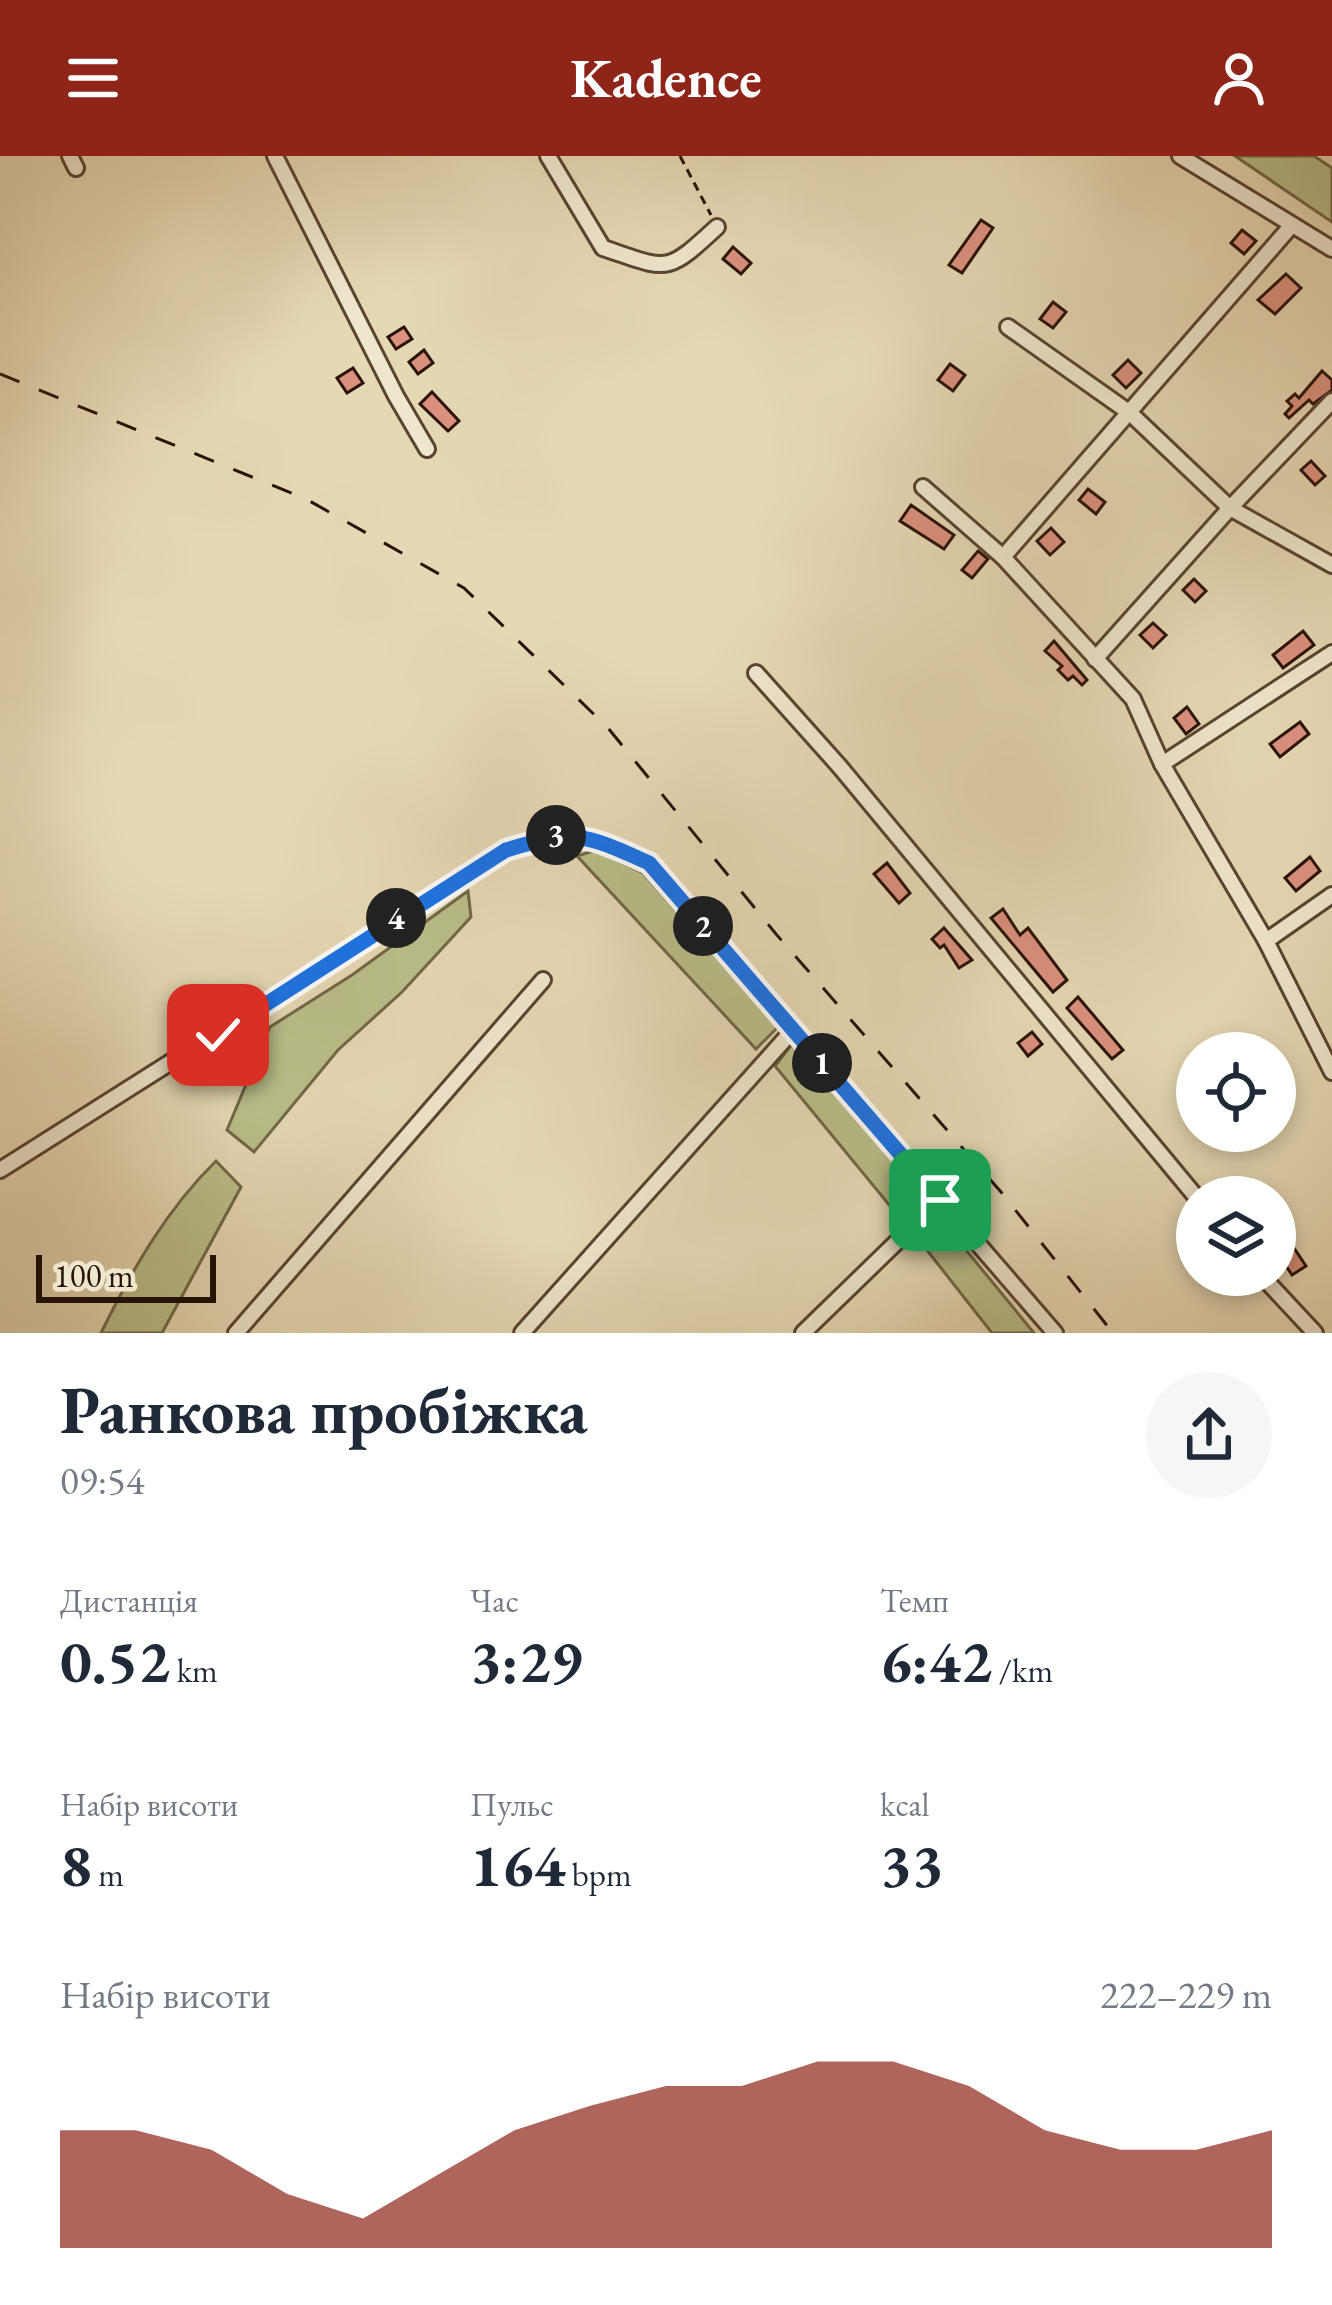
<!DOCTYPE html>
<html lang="uk">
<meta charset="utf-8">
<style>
:root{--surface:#fff;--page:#f6f6f7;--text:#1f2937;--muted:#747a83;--accent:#8f2418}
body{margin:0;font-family:"EB Garamond",serif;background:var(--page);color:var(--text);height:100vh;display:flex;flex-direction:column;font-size:45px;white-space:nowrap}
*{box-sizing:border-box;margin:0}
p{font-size:39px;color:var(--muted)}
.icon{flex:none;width:66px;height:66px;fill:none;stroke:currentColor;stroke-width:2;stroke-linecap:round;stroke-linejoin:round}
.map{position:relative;height:1177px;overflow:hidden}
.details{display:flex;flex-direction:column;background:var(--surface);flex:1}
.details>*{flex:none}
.fabs{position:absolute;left:1176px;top:876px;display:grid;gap:24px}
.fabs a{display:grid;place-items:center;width:120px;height:120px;border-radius:50%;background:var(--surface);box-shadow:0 6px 18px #0003;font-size:60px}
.scale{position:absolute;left:36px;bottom:30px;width:180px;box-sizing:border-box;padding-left:12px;border:6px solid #281305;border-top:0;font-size:33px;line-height:42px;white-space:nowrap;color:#281305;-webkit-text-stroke:9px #efe6ce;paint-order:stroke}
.pin{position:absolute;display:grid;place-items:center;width:102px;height:102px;color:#fff;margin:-51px;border-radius:24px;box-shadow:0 6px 18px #0006}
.km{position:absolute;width:60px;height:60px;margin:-30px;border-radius:50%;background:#222;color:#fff;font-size:33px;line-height:60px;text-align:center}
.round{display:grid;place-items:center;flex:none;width:126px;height:126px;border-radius:63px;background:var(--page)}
.head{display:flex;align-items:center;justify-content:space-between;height:204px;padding:0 60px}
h1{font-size:66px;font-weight:700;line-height:90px}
.figures{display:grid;grid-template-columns:repeat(3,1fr);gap:18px;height:204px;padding:12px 60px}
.figures div{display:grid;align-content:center}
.figures b{font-size:60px;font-weight:700}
.figures small{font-size:33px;font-weight:400}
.figures p{font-size:33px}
.chart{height:336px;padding:24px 60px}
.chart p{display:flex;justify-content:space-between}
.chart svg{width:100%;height:216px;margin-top:12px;fill:var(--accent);opacity:.7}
header{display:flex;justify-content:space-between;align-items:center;height:156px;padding:0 60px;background:var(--accent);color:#fff;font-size:54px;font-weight:700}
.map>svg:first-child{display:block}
.green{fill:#b9be8a;stroke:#706848;stroke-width:3}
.building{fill:#dc917f;stroke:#281305;stroke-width:3}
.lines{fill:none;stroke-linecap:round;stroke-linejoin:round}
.minor-casing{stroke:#584431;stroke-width:20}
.path{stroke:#281305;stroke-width:3;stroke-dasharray:9 6;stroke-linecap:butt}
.minor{stroke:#efe6ce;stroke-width:14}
.rail{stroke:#281305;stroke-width:3;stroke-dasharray:21 21;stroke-linecap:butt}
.route-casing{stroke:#fff;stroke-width:24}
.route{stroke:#1a73e8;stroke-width:15}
</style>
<header><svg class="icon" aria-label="menu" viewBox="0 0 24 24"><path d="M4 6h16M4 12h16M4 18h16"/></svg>Kadence<svg class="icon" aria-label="person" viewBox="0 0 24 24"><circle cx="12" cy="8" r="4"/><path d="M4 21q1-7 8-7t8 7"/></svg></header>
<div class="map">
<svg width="1332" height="1177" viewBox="0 0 1332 1177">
<rect width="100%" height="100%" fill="#e6d8b4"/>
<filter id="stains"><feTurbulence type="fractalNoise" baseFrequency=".00167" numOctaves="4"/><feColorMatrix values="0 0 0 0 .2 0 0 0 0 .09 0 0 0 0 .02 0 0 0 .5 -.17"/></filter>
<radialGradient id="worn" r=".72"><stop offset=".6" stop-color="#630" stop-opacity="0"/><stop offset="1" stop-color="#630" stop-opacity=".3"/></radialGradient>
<g class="green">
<path d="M1235 0H1314L1332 12V66Z"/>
<path d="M596 694 643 717 778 871 756 893 577 700Z"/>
<path d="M468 735 471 761 402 836 338 894 254 996 227 974 270 871 352 819Z"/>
<path d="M792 888 920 1036 895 1056 775 910Z"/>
<path d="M216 1005 241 1031 162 1177H101C132 1114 166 1054 216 1005Z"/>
<path d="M939 1061 1034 1177H992L919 1084Z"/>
</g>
<g class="building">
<path d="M981 64 993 72 962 117 949 109Z"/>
<path d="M1242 74 1256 85 1244 98 1231 87Z"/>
<path d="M733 91 751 107 741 118 723 103Z"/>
<path d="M1286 118 1301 132 1275 158 1258 144Z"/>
<path d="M1053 146 1066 156 1053 172 1040 163Z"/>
<path d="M404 171 412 183 396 193 388 181Z"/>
<path d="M424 194 433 207 418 218 409 206Z"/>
<path d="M1128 204 1141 217 1126 232 1113 219Z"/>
<path d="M950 208 965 219 953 235 938 224Z"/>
<path d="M353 212 363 227 347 237 337 222Z"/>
<path d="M1322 215 1332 224V234L1313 248 1309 244 1289 262 1285 258 1292 250 1287 245 1295 238 1299 242Z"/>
<path d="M432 236 459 265 448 275 420 248Z"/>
<path d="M1311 305 1325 320 1315 329 1301 314Z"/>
<path d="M1088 333 1105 346 1096 358 1079 344Z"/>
<path d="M911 349 954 379 944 393 900 365Z"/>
<path d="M1051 372 1064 386 1050 399 1037 385Z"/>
<path d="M978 395 988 403 972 422 962 414Z"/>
<path d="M1194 423 1206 435 1195 446 1183 434Z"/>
<path d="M1153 467 1166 479 1153 492 1140 479Z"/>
<path d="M1303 475 1314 489 1283 512 1273 499Z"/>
<path d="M1054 485 1087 524 1082 529 1073 520 1068 524 1058 514 1062 510 1045 495Z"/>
<path d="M1187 551 1199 568 1186 578 1174 562Z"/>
<path d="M1300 566 1309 578 1280 601 1270 588Z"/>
<path d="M1310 701 1320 715 1296 735 1285 722Z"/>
<path d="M887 707 910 737 899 747 874 718Z"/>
<path d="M1003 753 1020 779 1028 772 1067 824 1053 836 991 762Z"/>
<path d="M944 772 972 804 959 812 944 789 940 792 932 783Z"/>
<path d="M1078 841 1123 894 1112 903 1067 852Z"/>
<path d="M1032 876 1042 888 1028 900 1018 887Z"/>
<path d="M1294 1092 1306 1110 1292 1119 1280 1101Z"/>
</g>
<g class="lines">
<g class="minor-casing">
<g id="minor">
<path d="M70 0 76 12"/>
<path d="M275 0 396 240 427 293"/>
<path d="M548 0 603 92C669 114 665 119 717 71"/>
<path d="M1180 0 1332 93"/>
<path d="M1008 171 1130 257 1230 352 1332 409"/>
<path d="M923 331 1003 401 1133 543 1162 608 1266 785 1332 916"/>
<path d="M1003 401 1292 69"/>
<path d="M1095 503 1230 352 1332 245"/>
<path d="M756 517 840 611 1197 1042"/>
<path d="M1162 608 1332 497"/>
<path d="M1266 785 1332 739"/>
<path d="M0 1014 506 694C575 673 585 678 649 707L1055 1177"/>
<path d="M1261 1119 1315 1177"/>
<path d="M236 1177 543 824"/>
<path d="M522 1177 793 874"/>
<path d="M803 1177 940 1044"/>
</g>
</g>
<path class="path" d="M680 0 711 59"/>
<use href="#minor" class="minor"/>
<path class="rail" d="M0 218 306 343 464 432 608 572 776 778 1001 1036 1113 1177"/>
</g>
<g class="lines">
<g class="route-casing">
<path id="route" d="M218 879 506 694C575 673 585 678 649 707L940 1044"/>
</g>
<use href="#route" class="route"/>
</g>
<rect width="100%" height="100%" filter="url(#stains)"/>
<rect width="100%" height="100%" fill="url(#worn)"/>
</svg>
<div class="fabs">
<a><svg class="icon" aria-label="locate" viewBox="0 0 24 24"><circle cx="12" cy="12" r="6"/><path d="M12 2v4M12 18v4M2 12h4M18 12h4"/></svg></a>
<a><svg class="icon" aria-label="layers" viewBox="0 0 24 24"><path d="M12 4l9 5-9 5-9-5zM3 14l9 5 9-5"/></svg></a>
</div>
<div class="scale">100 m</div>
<div class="pin" style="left:940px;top:1044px;background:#1e9e55"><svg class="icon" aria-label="arrive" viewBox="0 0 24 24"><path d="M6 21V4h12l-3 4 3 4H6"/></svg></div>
<div class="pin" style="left:218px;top:879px;background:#d93025"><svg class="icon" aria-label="check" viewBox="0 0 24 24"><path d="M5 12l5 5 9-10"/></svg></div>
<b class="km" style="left:822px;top:907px">1</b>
<b class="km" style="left:703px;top:770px">2</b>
<b class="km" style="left:556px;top:679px">3</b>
<b class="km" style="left:396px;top:762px">4</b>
</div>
<section class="details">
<div class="head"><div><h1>Ранкова пробіжка</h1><p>09:54</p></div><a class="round"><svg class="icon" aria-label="share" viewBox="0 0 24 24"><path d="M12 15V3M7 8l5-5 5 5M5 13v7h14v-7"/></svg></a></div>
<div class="figures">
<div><p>Дистанція</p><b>0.52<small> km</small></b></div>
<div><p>Час</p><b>3:29</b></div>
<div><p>Темп</p><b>6:42<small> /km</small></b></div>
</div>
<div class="figures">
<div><p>Набір висоти</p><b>8<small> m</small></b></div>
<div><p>Пульс</p><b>164<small> bpm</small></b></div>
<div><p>kcal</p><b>33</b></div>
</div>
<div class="chart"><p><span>Набір висоти</span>222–229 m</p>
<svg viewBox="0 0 160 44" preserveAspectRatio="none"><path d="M0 44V20L10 20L20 24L30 33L40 38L50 29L60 20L70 15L80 11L90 11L100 6L110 6L120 11L130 20L140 24L150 24L160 20V44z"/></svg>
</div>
</section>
